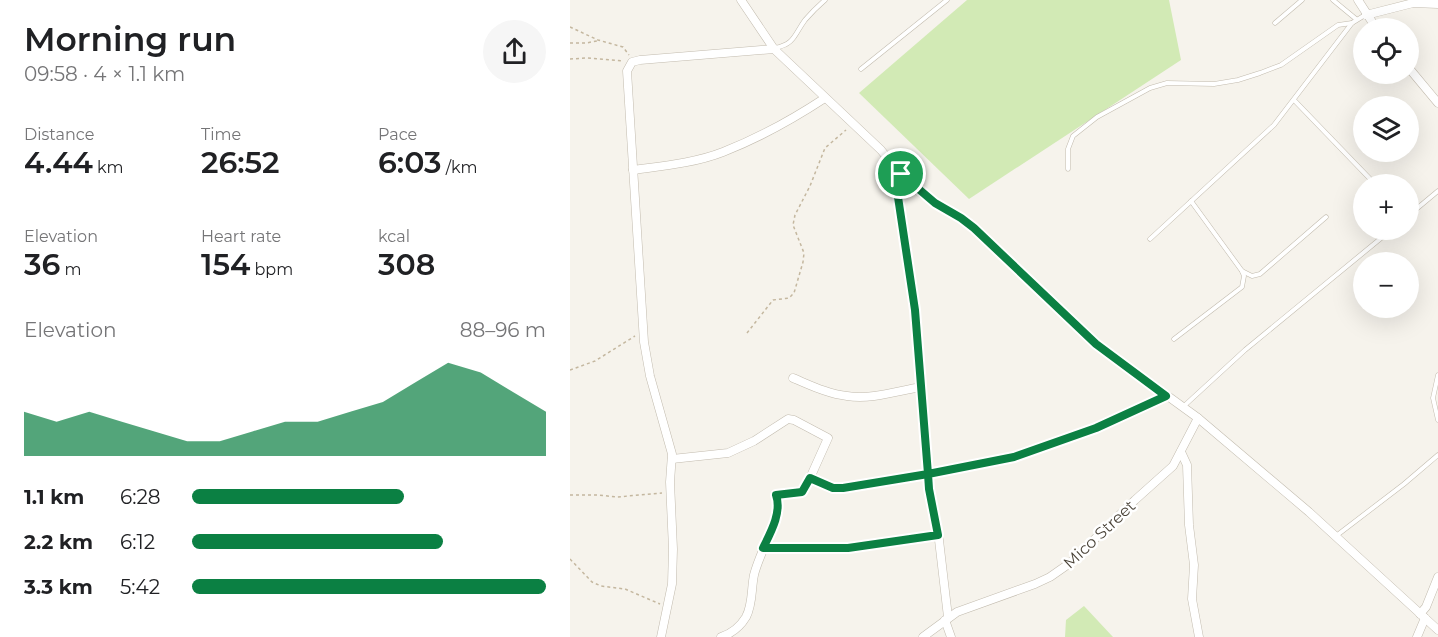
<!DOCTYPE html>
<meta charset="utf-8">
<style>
:root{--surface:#fff;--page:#f6f6f6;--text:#202124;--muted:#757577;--accent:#0b8043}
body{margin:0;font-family:Montserrat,sans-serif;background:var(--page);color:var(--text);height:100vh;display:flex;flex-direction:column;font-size:22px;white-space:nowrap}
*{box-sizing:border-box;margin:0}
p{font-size:20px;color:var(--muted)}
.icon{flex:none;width:33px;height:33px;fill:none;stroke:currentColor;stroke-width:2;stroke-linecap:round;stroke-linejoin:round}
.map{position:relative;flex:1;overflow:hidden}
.details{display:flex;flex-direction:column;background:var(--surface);width:570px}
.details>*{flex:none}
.controls{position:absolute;left:783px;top:18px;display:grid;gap:12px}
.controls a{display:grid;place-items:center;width:66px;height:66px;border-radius:50%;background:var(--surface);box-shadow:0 6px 24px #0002;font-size:30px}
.pin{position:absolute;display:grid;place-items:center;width:51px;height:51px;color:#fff;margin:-26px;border:3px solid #fff;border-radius:50%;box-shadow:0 2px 6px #0007}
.round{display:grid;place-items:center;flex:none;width:63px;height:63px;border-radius:32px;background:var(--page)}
.headline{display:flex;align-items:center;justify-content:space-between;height:102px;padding:0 24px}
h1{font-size:33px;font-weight:600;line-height:45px}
.stats{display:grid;grid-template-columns:repeat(3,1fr);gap:9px;height:102px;padding:6px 24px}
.stats div{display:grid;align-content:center}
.stats b{font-size:30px;font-weight:600}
.stats small{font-size:16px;font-weight:400}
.stats p{font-size:16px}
.chart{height:168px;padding:12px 24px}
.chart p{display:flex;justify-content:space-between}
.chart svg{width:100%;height:108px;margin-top:6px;fill:var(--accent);opacity:.7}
ul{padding:0 24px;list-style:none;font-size:20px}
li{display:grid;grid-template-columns:96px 72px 1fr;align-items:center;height:45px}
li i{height:15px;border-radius:8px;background:var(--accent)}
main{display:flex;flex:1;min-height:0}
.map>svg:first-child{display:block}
.green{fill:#d2eab5}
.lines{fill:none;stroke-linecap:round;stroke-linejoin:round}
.lane-casing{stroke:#c2bbae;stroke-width:5}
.street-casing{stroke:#c2bbae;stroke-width:9}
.path{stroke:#c4b79f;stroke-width:1.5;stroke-dasharray:3 3;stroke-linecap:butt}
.lane{stroke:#fff;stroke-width:4}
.street{stroke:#fff;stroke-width:8}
.route-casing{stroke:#fff;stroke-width:12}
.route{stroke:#0b8043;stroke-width:8}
.labels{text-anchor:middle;stroke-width:5;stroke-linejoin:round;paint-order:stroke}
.street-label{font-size:16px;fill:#4b4439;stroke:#fff}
</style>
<main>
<section class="details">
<div class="headline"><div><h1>Morning run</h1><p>09:58 · 4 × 1.1 km</p></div><a class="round"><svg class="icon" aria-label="share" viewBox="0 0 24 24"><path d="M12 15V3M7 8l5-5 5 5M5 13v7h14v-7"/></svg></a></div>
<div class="stats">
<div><p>Distance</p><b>4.44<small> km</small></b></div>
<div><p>Time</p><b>26:52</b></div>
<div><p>Pace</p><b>6:03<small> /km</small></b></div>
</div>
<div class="stats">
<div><p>Elevation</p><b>36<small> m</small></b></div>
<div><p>Heart rate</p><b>154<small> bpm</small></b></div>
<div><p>kcal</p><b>308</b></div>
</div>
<div class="chart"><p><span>Elevation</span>88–96 m</p>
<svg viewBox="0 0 160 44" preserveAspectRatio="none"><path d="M0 44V26L10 30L20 26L30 30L40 34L50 38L60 38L70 34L80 30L90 30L100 26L110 22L120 14L130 6L140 10L150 18L160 26V44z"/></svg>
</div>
<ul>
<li><b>1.1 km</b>6:28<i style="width:60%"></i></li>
<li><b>2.2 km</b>6:12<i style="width:71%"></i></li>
<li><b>3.3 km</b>5:42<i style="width:100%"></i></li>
</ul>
</section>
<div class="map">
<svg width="868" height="637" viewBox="0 0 868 637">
<rect width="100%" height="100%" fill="#f6f3ec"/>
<g class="green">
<path d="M397 0H599L611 60 399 199 289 93Z"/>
<path d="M514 606 543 637H495L496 620Z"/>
</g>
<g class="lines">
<g class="lane-casing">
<g id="lane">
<path d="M763 0 786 19"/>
<path d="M705 23 732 0"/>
<path d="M205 48C225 44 224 35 235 20 241 13 248 6 255 0"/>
<path d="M291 69 377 0"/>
<path d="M724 100 805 184"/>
<path d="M498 169V149L503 136 527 117 580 88 597 83 644 84 668 80 690 73 711 65 768 25 782 23"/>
<path d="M838 216 868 191"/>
<path d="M580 239 704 125 782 23 795 15"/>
<path d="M672 271 682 276 690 274 756 217"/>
<path d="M604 339 672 287 674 276 672 271 621 201"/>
<path d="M868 375 863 398 868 420"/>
<path d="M614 406 675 350 821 230"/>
<path d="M766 536 834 484 868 455"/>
</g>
</g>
<g class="street-casing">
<g id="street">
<path d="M171 0 204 49 311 150 331 175 347 190 365 203 391 218 403 228 526 344 628 418 739 512 868 630"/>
<path d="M788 0 806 28"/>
<path d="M796 15 843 3 868 4"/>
<path d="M838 67 868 103"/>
<path d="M63 170C92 166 125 163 153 152 189 138 223 119 255 98"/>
<path d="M331 175 328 197 345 310 359 489 369 540 378 617"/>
<path d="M223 378C240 385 258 394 277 396 301 400 327 391 351 387"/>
<path d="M611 452 617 465 619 525 624 565 622 599 629 637"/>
<path d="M102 459 158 453 184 441 218 419 224 420 258 438 236 487 232 492 206 495C213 514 189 553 184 575 181 589 183 604 176 617 170 627 163 633 151 637"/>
<path d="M240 478 263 488H273L424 462C484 447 541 422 596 396"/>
<path d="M193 548 278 547 368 535"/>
<path d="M850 614 856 607 868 577"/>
<path d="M375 620 381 637"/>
<path d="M91 637 102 584 103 549 100 482 102 454 80 376 74 342 57 71 62 62 70 60 204 49"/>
<path d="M353 637 387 612 465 584 480 577 500 563 565 500 603 466 628 418"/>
<path d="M847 637 855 618"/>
</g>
</g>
<g class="path">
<path d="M0 27 28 40 53 47 59 55"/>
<path d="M0 43H16L27 41"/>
<path d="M0 59 17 58 53 61"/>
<path d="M177 333 203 300 219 298 224 293 233 262 234 253 223 225 225 215 240 186 255 148 276 130"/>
<path d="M0 370 25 361 65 336"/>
<path d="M0 495H28L47 497 92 493"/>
<path d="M0 559 22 582 31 586 55 589 90 604"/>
</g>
<use href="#lane" class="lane"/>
<use href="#street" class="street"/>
</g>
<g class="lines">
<g class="route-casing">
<path id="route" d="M331 174 328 197 345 310 358 474 273 488H263L240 478 232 492 206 495C212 512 201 532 193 548H278L368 535 359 489 358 474 444 457 526 428 596 396 526 344 404 228 391 218 365 203 331 174"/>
</g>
<use href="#route" class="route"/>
</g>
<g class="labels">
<g class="street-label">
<text transform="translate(529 534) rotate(-43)" y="6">Mico Street</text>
</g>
</g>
</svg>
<div class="controls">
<a><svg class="icon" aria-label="locate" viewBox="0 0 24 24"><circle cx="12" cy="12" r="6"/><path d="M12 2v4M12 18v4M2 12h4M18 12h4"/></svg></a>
<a><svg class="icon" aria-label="layers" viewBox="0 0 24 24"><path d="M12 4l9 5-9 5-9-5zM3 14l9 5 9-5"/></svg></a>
<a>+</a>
<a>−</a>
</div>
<div class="pin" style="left:331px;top:174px;background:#1e9e55"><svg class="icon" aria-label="arrive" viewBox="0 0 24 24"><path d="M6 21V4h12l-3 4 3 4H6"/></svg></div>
</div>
</main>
